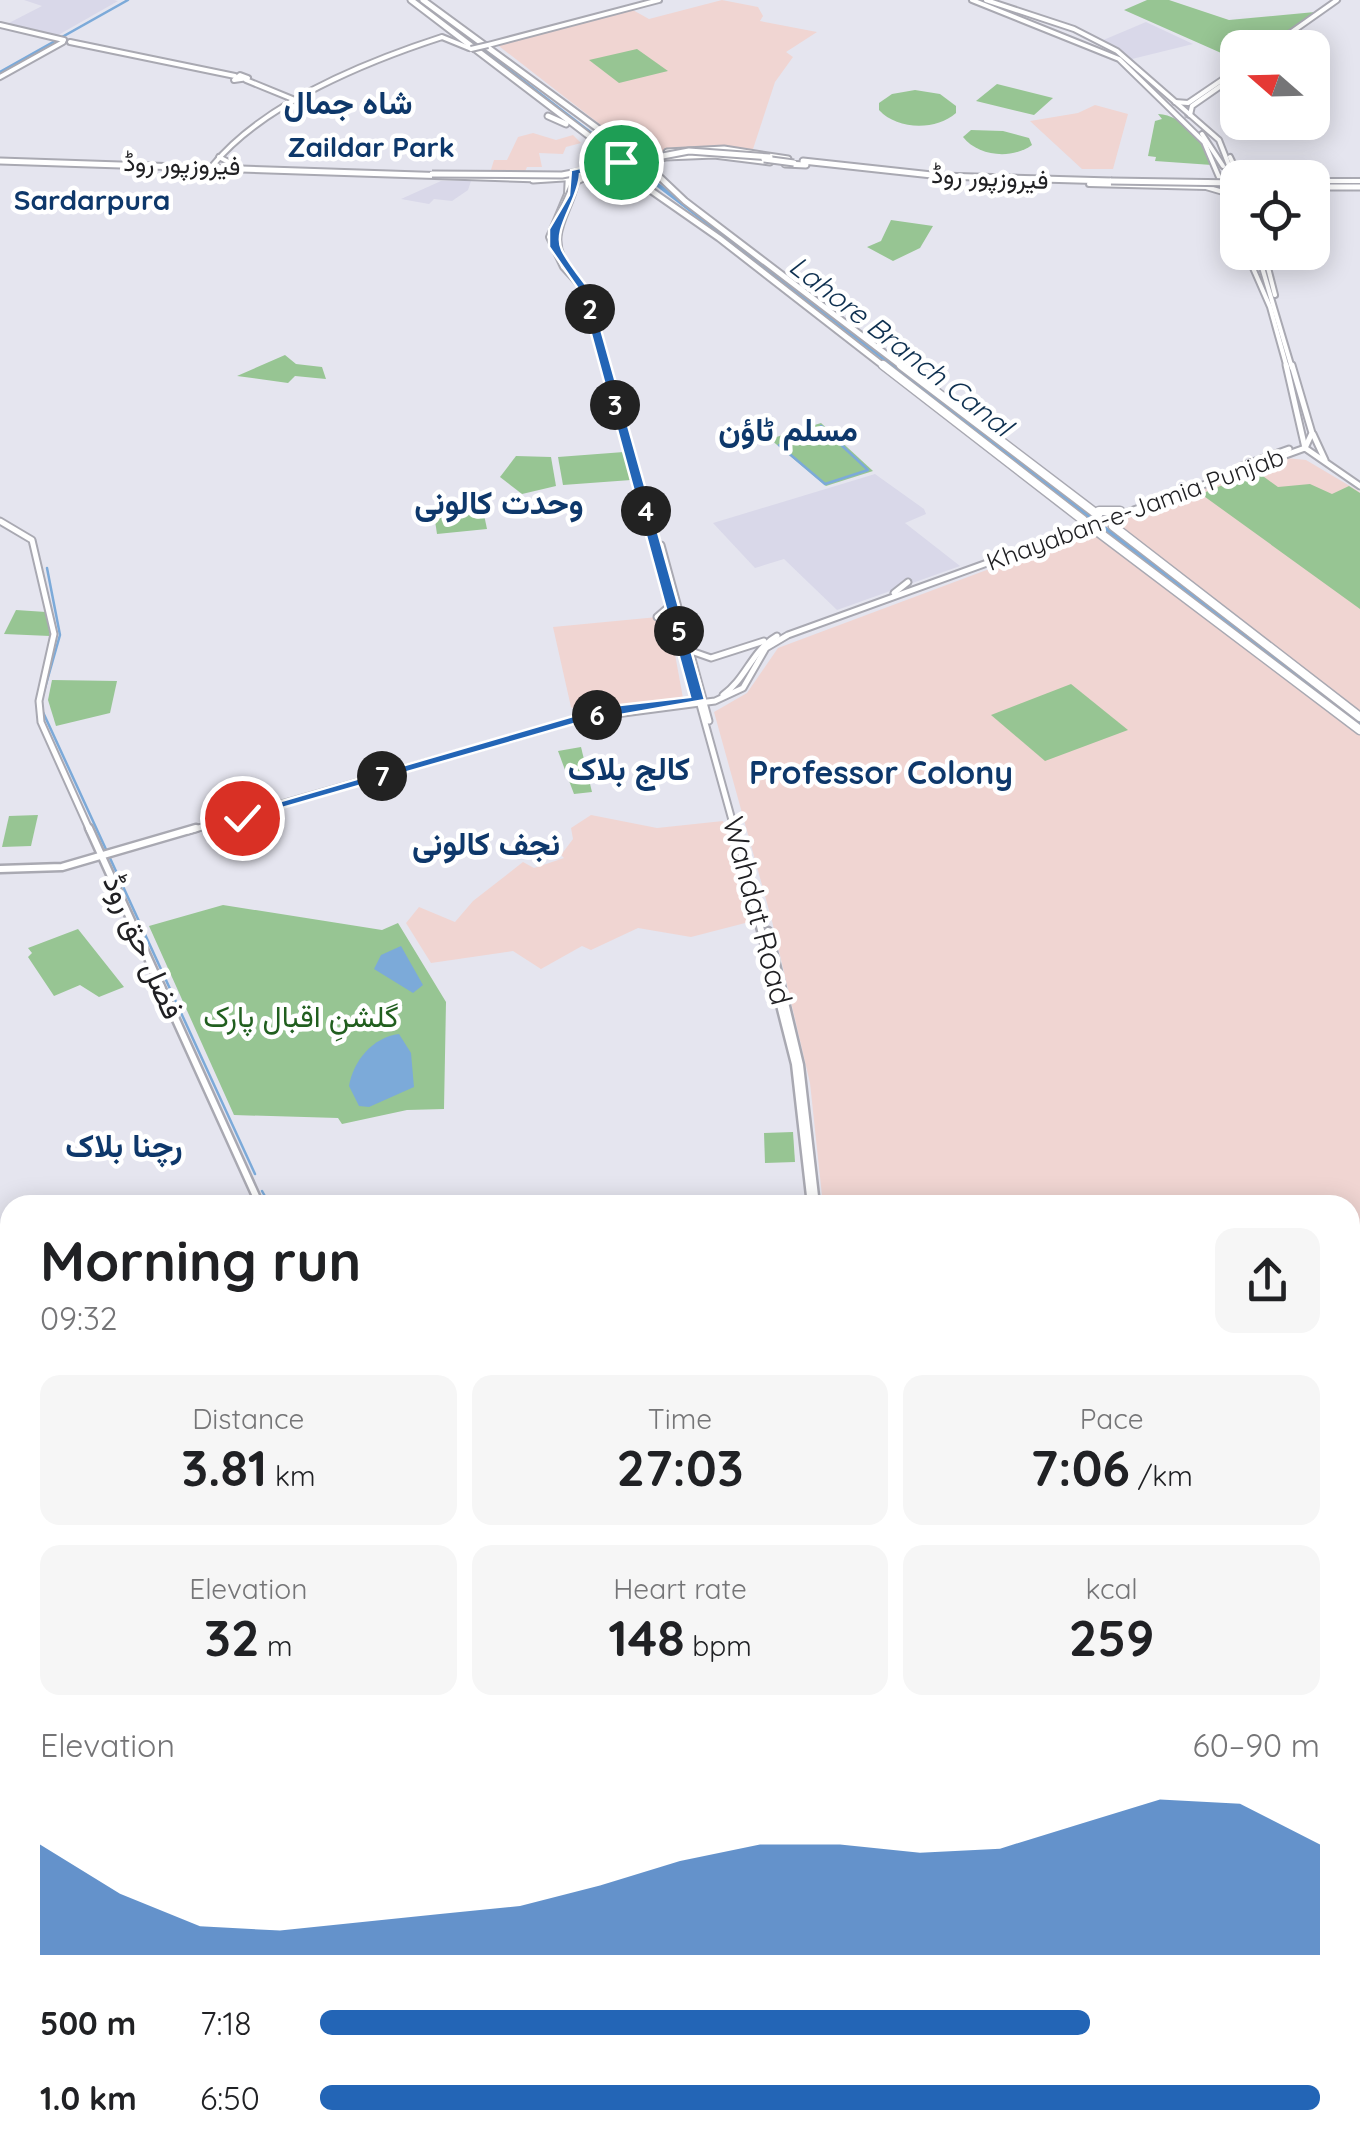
<!DOCTYPE html>
<meta charset="utf-8">
<style>
:root{--surface:#fff;--page:#f6f6f6;--text:#202124;--muted:#757577;--accent:#2365b6}
body{margin:0;font-family:Quicksand,Vazirmatn,sans-serif;background:var(--page);color:var(--text);height:100vh;display:flex;flex-direction:column;font-size:38px;white-space:nowrap}
*{box-sizing:border-box;margin:0}
p{font-size:32px;color:var(--muted)}
.icon{flex:none;width:55px;height:55px;fill:none;stroke:currentColor;stroke-width:2;stroke-linecap:round;stroke-linejoin:round}
.map{position:relative;flex:1;overflow:hidden}
.sheet{position:absolute;left:0px;top:1195px;width:1360px;height:962px;display:flex;flex-direction:column;background:var(--surface);border-radius:30px 30px 0 0;box-shadow:0 5px 25px #0003}
.sheet>*{flex:none}
.needle{width:65px;rotate:290deg}
.buttons{position:absolute;left:1220px;top:30px;display:grid;gap:20px}
.buttons a{display:grid;place-items:center;width:110px;height:110px;border-radius:20px;background:var(--surface);box-shadow:0 5px 25px #0003;font-size:50px}
.pin{position:absolute;display:grid;place-items:center;width:85px;height:85px;color:#fff;margin:-42px;border:5px solid #fff;border-radius:50%;box-shadow:0 2px 10px #0007}
.km{position:absolute;width:50px;height:50px;margin:-25px;border-radius:50%;background:#222;color:#fff;font-size:28px;line-height:50px;text-align:center}
.round{display:grid;place-items:center;flex:none;width:105px;height:105px;border-radius:20px;background:var(--page)}
.overview{display:flex;align-items:center;justify-content:space-between;height:170px;padding:0 40px}
h1{font-size:55px;font-weight:700;line-height:75px}
.metrics{display:grid;grid-template-columns:repeat(3,1fr);gap:15px;height:170px;padding:10px 40px}
.metrics div{display:grid;align-content:center;border-radius:20px;background:var(--page);text-align:center}
.metrics b{font-size:50px;font-weight:700}
.metrics small{font-size:28px;font-weight:400}
.metrics p{font-size:28px}
.chart{height:280px;padding:20px 40px}
.chart p{display:flex;justify-content:space-between}
.chart svg{width:100%;height:180px;margin-top:10px;fill:var(--accent);opacity:.7}
ul{padding:0 40px;list-style:none;font-size:32px}
li{display:grid;grid-template-columns:160px 120px 1fr;align-items:center;height:75px}
li i{height:25px;border-radius:12px;background:var(--accent)}
.map>svg:first-child{display:block}
.built{fill:#d9d8e9}
.education{fill:#f0d5d2}
.green{fill:#97c593}
.water{fill:#7caad9}
.lines{fill:none;stroke-linecap:round;stroke-linejoin:round}
.stream-far1{stroke:#7caad9;stroke-width:2.5}
.stream{stroke:#7caad9;stroke-width:4}
.canal{stroke:#7caad9;stroke-width:4}
.secondary-tunnel{stroke:#bebec6;stroke-width:4;stroke-dasharray:4 2.5;stroke-linecap:butt}
.secondary-far3-casing{stroke:#a9a9b2;stroke-width:8}
.secondary-far2-casing{stroke:#a9a9b2;stroke-width:9}
.secondary-far1-casing{stroke:#a9a9b2;stroke-width:11}
.secondary-casing{stroke:#a9a9b2;stroke-width:12}
.primary-far2-casing{stroke:#a9a9b2;stroke-width:9}
.primary-far1-casing{stroke:#a9a9b2;stroke-width:14}
.primary-casing{stroke:#a9a9b2;stroke-width:16}
.trunk-far1-casing{stroke:#a9a9b2;stroke-width:9}
.trunk-casing{stroke:#a9a9b2;stroke-width:11}
.secondary-far3{stroke:#fff;stroke-width:4}
.secondary-far2{stroke:#fff;stroke-width:5}
.secondary-far1{stroke:#fff;stroke-width:6}
.secondary{stroke:#fff;stroke-width:8}
.primary-far2{stroke:#fff;stroke-width:5}
.primary-far1{stroke:#fff;stroke-width:9}
.primary{stroke:#fff;stroke-width:11}
.trunk-far1{stroke:#fff;stroke-width:5}
.trunk{stroke:#fff;stroke-width:8}
.rail-casing{stroke:#6d6d73;stroke-width:8}
.rail{stroke:#fff;stroke-width:4;stroke-dasharray:10;stroke-linecap:butt}
.secondary-bridge-casing{stroke:#a9a9b2;stroke-width:8;stroke-linecap:butt}
.primary-bridge-casing{stroke:#a9a9b2;stroke-width:9;stroke-linecap:butt}
.secondary-bridge{stroke:#fff;stroke-width:4}
.primary-bridge{stroke:#fff;stroke-width:5}
.route{fill:#2365b6;stroke:#fff;stroke-width:2.5}
.labels{text-anchor:middle;stroke-width:9;stroke-linejoin:round;paint-order:stroke}
.far-street-label{font-size:25px;fill:#202023;stroke:#fff}
.far-neighbourhood-label{font-size:28px;font-weight:bold;fill:#0e386b;stroke:#fff}
.far-water-label{font-size:28px;font-style:italic;fill:#0e3050;stroke:#fff}
.street-label{font-size:30px;fill:#202023;stroke:#fff}
.park-label{font-size:30px;fill:#215f1f;stroke:#fff}
.far-district-label{font-size:32px;font-weight:bold;fill:#0e386b;stroke:#fff}
.neighbourhood-label{font-size:32px;font-weight:bold;fill:#0e386b;stroke:#fff}
</style>
<div class="map">
<svg width="1360" height="2156" viewBox="0 0 1360 2156">
<rect width="100%" height="100%" fill="#e5e5ef"/>
<g class="built">
<path d="M24 0H114L118 1 53 38 5 25 42 6Z"/>
<path d="M1146 22 1193 44 1132 59 1101 41Z"/>
<path d="M441 181H471L468 190 452 201 434 199 429 204 401 199Z"/>
<path d="M875 474 924 509 926 514 905 523 960 566 837 610 784 559 755 568 713 523Z"/>
</g>
<g class="education">
<path d="M722 0 758 7 763 16 760 21 817 32 786 52 793 57 775 82 752 152 671 151 642 157 495 43 631 9 649 19Z"/>
<path d="M1095 105 1128 114 1113 169H1082L1030 121 1078 113Z"/>
<path d="M533 133 556 140 573 135 581 143 566 147 563 154 539 153 542 167H527L524 174 490 173 494 160H507L518 137Z"/>
<path d="M1286 458 1306 460 1360 492V1689L1355 1682 1350 1688V1205H823L810 1083 772 921 714 712 747 693 778 648Z"/>
<path d="M668 616 683 698 579 712 571 707 553 627Z"/>
<path d="M591 815 657 828 723 821 753 921 691 937 638 928 591 950 582 946 541 969 513 951 431 963 406 923 419 907 455 922 473 901 523 862 534 868 564 858 561 855 573 839 571 828Z"/>
</g>
<g class="green">
<path d="M1147 0H1169L1229 20 1315 12 1265 47 1238 48 1237 60 1124 10Z"/>
<path d="M637 49 668 71 619 83 589 60Z"/>
<path d="M997 84 1053 98 1034 115 976 101Z"/>
<path d="M915 90 940 94 956 106V113C936 131 897 130 879 110V103L892 94Z"/>
<path d="M1158 114C1184 115 1203 143 1212 165L1155 161 1156 157 1148 156 1155 121 1162 119Z"/>
<path d="M971 130 1003 131 1029 138 1032 145C1011 160 978 156 963 137Z"/>
<path d="M891 220 933 226 920 248 893 261 867 247 881 241Z"/>
<path d="M285 355 296 364 322 367 326 379 295 376 288 383 237 376Z"/>
<path d="M821 423 873 471 826 486 770 439Z"/>
<path d="M624 452 631 480 563 485 558 457Z"/>
<path d="M516 456 551 457 556 486 522 494 500 477Z"/>
<path d="M1256 471 1278 487 1310 484 1332 494 1349 486 1360 493V609L1201 494Z"/>
<path d="M483 510 487 529 437 534 434 514Z"/>
<path d="M16 610 46 612 50 636 4 634Z"/>
<path d="M52 680 117 681 110 713 56 726 48 700Z"/>
<path d="M1071 684 1128 730 1045 761 991 715Z"/>
<path d="M581 747 592 792 574 794 558 751Z"/>
<path d="M38 815 31 846 2 847 9 816Z"/>
<path d="M223 905 382 930 398 923 446 1002 444 1109 407 1110 342 1124 338 1118 234 1115 149 926Z"/>
<path d="M78 929 124 987 99 997 80 985 54 996 28 957 32 953 28 948Z"/>
<path d="M793 1132 795 1162 765 1163 764 1133Z"/>
</g>
<g class="water">
<path d="M401 946 423 985 413 993 374 969 381 955Z"/>
<path d="M399 1034 411 1053 414 1087 369 1107 359 1106 349 1086C353 1061 373 1037 399 1034Z"/>
</g>
<g class="lines">
<g class="stream-far1">
<path d="M0 72 128 0"/>
<path d="M779 445 825 484 868 470 821 426"/>
<path d="M41 702 60 635 47 568"/>
<path d="M42 710 255 1174"/>
<path d="M262 1191 270 1205"/>
</g>
<path class="stream" d="M4 1890 10 1884"/>
<path class="canal" d="M417 0 1360 724"/>
<g class="secondary-tunnel">
<path d="M1187 118 1185 111 1194 101"/>
<path d="M1223 166 1229 191"/>
<path d="M1227 166 1235 192"/>
</g>
<g class="secondary-far3-casing">
<g id="secondary-far3">
<path d="M972 0 1119 59 1204 142 1238 222"/>
<path d="M986 0 1074 29 1117 51 1219 140 1238 188"/>
<path d="M0 25 64 40"/>
<path d="M70 42 235 76"/>
<path d="M488 45 659 0"/>
<path d="M1269 48 1337 0"/>
<path d="M240 75 248 78 234 80Z"/>
<path d="M0 77 63 42"/>
<path d="M246 80 295 100"/>
<path d="M1175 102 1188 103 1238 69"/>
<path d="M1190 115 1192 106 1238 74"/>
<path d="M1202 134 1223 166"/>
<path d="M219 157 236 166"/>
<path d="M1230 157 1240 178"/>
<path d="M213 165C264 103 368 61 442 37L469 48"/>
<path d="M568 174 567 194 549 237 563 267 585 291 606 368"/>
<path d="M598 177 617 174"/>
<path d="M1312 181H1360"/>
<path d="M1089 184 1206 187 1223 192"/>
<path d="M1229 191 1238 210"/>
<path d="M1246 252 1270 307 1287 368"/>
<path d="M1253 252 1257 258 1262 254"/>
<path d="M1264 252 1275 295"/>
<path d="M1261 264 1292 368"/>
<path d="M567 266C546 235 569 215 576 183"/>
</g>
</g>
<g class="secondary-far2-casing">
<g id="secondary-far2">
<path d="M606 365 735 831"/>
<path d="M1286 365 1305 448"/>
<path d="M1292 365 1312 433 1305 448"/>
<path d="M1313 434 1325 460"/>
<path d="M1305 448 1360 486"/>
<path d="M1239 467 1289 449"/>
<path d="M0 521 32 540 54 634 39 701 41 722 90 831"/>
<path d="M661 545 709 721"/>
<path d="M894 593 908 582"/>
<path d="M657 617 671 605"/>
<path d="M691 651 711 658 764 641"/>
<path d="M723 695C746 679 752 650 777 636"/>
<path d="M188 831 578 719 715 701 743 688 766 648 788 635 1305 448"/>
</g>
</g>
<g class="secondary-far1-casing">
<g id="secondary-far1">
<path d="M89 828 260 1205"/>
<path d="M735 828 795 1064 811 1205"/>
<path d="M0 869 62 867 196 828"/>
<path d="M768 931 800 1065 816 1205"/>
</g>
</g>
<g class="secondary-casing">
<g id="secondary">
<path d="M0 1879 10 1871"/>
<path d="M0 1887 10 1878"/>
<path d="M918 2148 919 2156"/>
<path d="M925 2148 926 2156"/>
</g>
</g>
<g class="primary-far2-casing">
<g id="primary-far2">
<path d="M636 152 649 155"/>
<path d="M667 152 724 149 788 159"/>
<path d="M0 161 539 179"/>
<path d="M803 161 941 176 1111 181"/>
<path d="M785 164 806 165"/>
<path d="M533 180 594 176 666 157 714 155 770 162"/>
<path d="M1312 187H1360"/>
<path d="M555 229 559 218"/>
</g>
</g>
<g class="primary-far1-casing">
<path id="primary-far1" d="M1350 1408 1360 1406"/>
</g>
<g class="primary-casing">
<g id="primary">
<path d="M1350 1419 1360 1418"/>
<path d="M0 1693 10 1707"/>
<path d="M0 1710 10 1723"/>
<path d="M309 2148 315 2156"/>
<path d="M323 2148 329 2156"/>
</g>
</g>
<g class="trunk-far1-casing">
<g id="trunk-far1">
<path d="M411 0 597 142 615 157 610 165 624 176"/>
<path d="M423 0 634 155"/>
<path d="M548 116 566 124"/>
<path d="M647 165 685 201 904 368"/>
<path d="M623 171 719 238 886 368"/>
</g>
</g>
<g class="trunk-casing">
<g id="trunk">
<path d="M883 365 1083 520"/>
<path d="M901 365 1098 515"/>
<path d="M1099 511H1120"/>
<path d="M1113 526 1360 717"/>
<path d="M1079 529 1092 532"/>
<path d="M1097 531 1360 730"/>
</g>
</g>
<use href="#secondary-far3" class="secondary-far3"/>
<use href="#secondary-far2" class="secondary-far2"/>
<use href="#secondary-far1" class="secondary-far1"/>
<use href="#secondary" class="secondary"/>
<use href="#primary-far2" class="primary-far2"/>
<use href="#primary-far1" class="primary-far1"/>
<use href="#primary" class="primary"/>
<use href="#trunk-far1" class="trunk-far1"/>
<use href="#trunk" class="trunk"/>
<g class="rail-casing">
<g id="rail">
<path d="M0 1685 10 1699"/>
<path d="M337 2148 343 2156"/>
</g>
</g>
<use href="#rail" class="rail"/>
<g class="secondary-bridge-casing">
<path id="secondary-bridge" d="M471 49 488 45"/>
</g>
<g class="primary-bridge-casing">
<g id="primary-bridge">
<path d="M764 159 794 163"/>
<path d="M432 174 562 175 689 151 770 157"/>
<path d="M1111 181 1238 183"/>
<path d="M559 218 575 182 588 176"/>
</g>
</g>
<use href="#secondary-bridge" class="secondary-bridge"/>
<use href="#primary-bridge" class="primary-bridge"/>
</g>
<path class="route" d="M621 159 625 165 580 174C579 200 552 229 562 250 569 264 581 278 590 290L705 700 581 722 237 821V814L573 716 620 705 690 697 579 290 549 247V229L569 195 571 170Z"/>
<g class="labels">
<g class="far-street-label">
<text transform="translate(182 164) rotate(2)" y="9">فیروزپور روڈ</text>
<text transform="translate(990 177) rotate(3)" y="9">فیروزپور روڈ</text>
<text transform="translate(1135 509) rotate(-20)" y="9">Khayaban-e-Jamia Punjab</text>
</g>
<g class="far-neighbourhood-label">
<text x="371" y="157">Zaildar Park</text>
<text x="92" y="210">Sardarpura</text>
</g>
<g class="far-water-label">
<text transform="translate(901 346) rotate(38)" y="10">Lahore Branch Canal</text>
</g>
<g class="street-label">
<text transform="translate(757 911) rotate(75)" y="10">Wahdat Road</text>
<text transform="translate(143 947) rotate(66)" y="10">فضل حق روڈ</text>
</g>
<g class="park-label">
<text x="301" y="1027">گلشنِ اقبال پارک</text>
</g>
<g class="far-district-label">
<text x="348" y="114">شاہ جمال</text>
<text x="788" y="441">مسلم ٹاؤن</text>
<text x="499" y="514">وحدت کالونی</text>
</g>
<g class="neighbourhood-label">
<text x="629" y="780">کالج بلاک</text>
<text x="881" y="784">Professor Colony</text>
<text x="486" y="855">نجف کالونی</text>
<text x="124" y="1157">رچنا بلاک</text>
</g>
</g>
</svg>
<div class="buttons">
<a><svg class="needle" viewBox="-14 -14 28 28"><path d="M0-13l5 13h-10z" fill="#e53935"/><path d="M0 13l5-13h-10z" fill="#757577"/></svg></a>
<a><svg class="icon" aria-label="locate" viewBox="0 0 24 24"><circle cx="12" cy="12" r="6"/><path d="M12 2v4M12 18v4M2 12h4M18 12h4"/></svg></a>
</div>
<div class="pin" style="left:621px;top:162px;background:#1e9e55"><svg class="icon" aria-label="arrive" viewBox="0 0 24 24"><path d="M6 21V4h12l-3 4 3 4H6"/></svg></div>
<div class="pin" style="left:242px;top:818px;background:#d93025"><svg class="icon" aria-label="check" viewBox="0 0 24 24"><path d="M5 12l5 5 9-10"/></svg></div>
<b class="km" style="left:590px;top:309px">2</b>
<b class="km" style="left:615px;top:405px">3</b>
<b class="km" style="left:646px;top:511px">4</b>
<b class="km" style="left:679px;top:631px">5</b>
<b class="km" style="left:597px;top:715px">6</b>
<b class="km" style="left:382px;top:776px">7</b>
<section class="sheet">
<div class="overview"><div><h1>Morning run</h1><p>09:32</p></div><a class="round"><svg class="icon" aria-label="share" viewBox="0 0 24 24"><path d="M12 15V3M7 8l5-5 5 5M5 13v7h14v-7"/></svg></a></div>
<div class="metrics">
<div><p>Distance</p><b>3.81<small> km</small></b></div>
<div><p>Time</p><b>27:03</b></div>
<div><p>Pace</p><b>7:06<small> /km</small></b></div>
</div>
<div class="metrics">
<div><p>Elevation</p><b>32<small> m</small></b></div>
<div><p>Heart rate</p><b>148<small> bpm</small></b></div>
<div><p>kcal</p><b>259</b></div>
</div>
<div class="chart"><p><span>Elevation</span>60–90 m</p>
<svg viewBox="0 0 160 44" preserveAspectRatio="none"><path d="M0 44V17L10 29L20 37L30 38L40 36L50 34L60 32L70 27L80 21L90 17L100 17L110 19L120 18L130 12L140 6L150 7L160 17V44z"/></svg>
</div>
<ul>
<li><b>500 m</b>7:18<i style="width:77%"></i></li>
<li><b>1.0 km</b>6:50<i style="width:100%"></i></li>
</ul>
</section>
</div>
